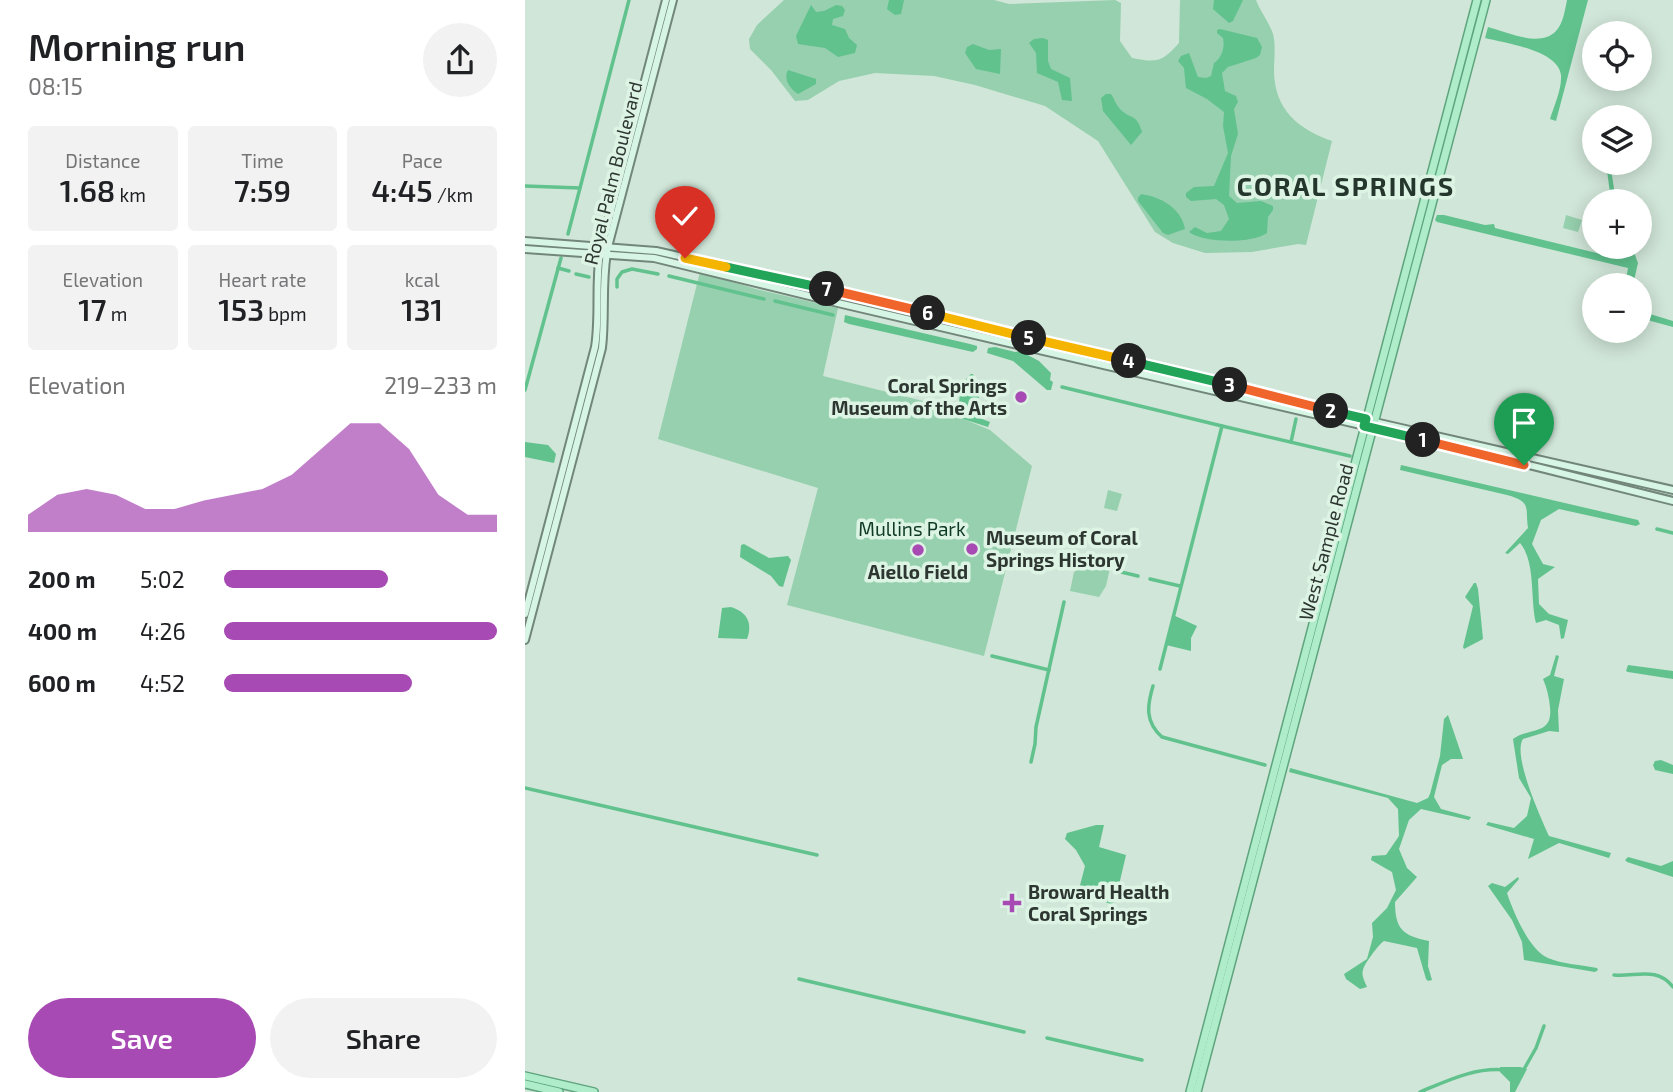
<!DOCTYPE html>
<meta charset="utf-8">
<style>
:root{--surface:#fff;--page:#f2f2f2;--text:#202124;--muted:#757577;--accent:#a84ab4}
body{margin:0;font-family:"Exo 2",sans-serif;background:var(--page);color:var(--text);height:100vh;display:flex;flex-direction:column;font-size:26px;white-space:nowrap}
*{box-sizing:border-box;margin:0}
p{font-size:23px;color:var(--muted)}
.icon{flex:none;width:38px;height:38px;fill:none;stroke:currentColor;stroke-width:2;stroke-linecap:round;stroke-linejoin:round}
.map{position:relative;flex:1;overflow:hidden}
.sheet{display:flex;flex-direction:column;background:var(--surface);width:525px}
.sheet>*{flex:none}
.controls{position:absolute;left:1057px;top:21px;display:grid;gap:14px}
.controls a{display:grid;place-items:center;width:70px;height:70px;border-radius:50%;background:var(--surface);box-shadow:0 4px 18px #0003;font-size:35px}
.pin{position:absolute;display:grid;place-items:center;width:60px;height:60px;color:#fff;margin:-72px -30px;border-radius:50% 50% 50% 0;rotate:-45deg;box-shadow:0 0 7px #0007}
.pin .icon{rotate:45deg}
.km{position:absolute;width:35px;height:35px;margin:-18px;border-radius:50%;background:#222;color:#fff;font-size:19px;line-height:35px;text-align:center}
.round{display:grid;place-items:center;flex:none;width:74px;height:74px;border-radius:37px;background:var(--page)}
.head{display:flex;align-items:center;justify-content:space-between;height:119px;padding:0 28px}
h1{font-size:38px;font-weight:600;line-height:52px}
.stats{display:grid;grid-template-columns:repeat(3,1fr);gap:10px;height:119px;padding:7px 28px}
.stats div{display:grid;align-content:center;border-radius:7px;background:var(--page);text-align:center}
.stats b{font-size:30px;font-weight:600}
.stats small{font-size:19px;font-weight:400}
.stats p{font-size:19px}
.chart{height:196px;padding:14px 28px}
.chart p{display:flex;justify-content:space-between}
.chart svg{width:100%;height:126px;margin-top:7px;fill:var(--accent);opacity:.7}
.primary-button{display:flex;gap:14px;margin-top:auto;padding:14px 28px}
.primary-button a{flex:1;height:80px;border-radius:42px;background:var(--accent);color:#fff;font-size:28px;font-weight:600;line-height:80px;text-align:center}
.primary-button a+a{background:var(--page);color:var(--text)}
ul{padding:0 28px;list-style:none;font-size:23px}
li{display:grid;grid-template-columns:112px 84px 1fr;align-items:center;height:52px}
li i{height:18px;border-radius:9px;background:var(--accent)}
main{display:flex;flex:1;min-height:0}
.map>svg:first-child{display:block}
.green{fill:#96d0ae}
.water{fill:#61c28e}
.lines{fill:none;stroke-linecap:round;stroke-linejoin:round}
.canal{stroke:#61c28e;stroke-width:3.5}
.secondary-casing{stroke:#72867a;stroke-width:10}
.primary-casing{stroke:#5ea47d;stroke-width:10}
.secondary{stroke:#d6f5e5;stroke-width:6}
.primary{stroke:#aeecca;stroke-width:7}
.split-1-casing{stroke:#fff;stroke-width:14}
.split-2-casing{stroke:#fff;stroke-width:14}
.split-3-casing{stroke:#fff;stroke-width:14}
.split-4-casing{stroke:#fff;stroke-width:14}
.split-5-casing{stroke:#fff;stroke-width:14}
.split-6-casing{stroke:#fff;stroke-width:14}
.split-7-casing{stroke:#fff;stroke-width:14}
.split-8-casing{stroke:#fff;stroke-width:14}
.split-9-casing{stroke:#fff;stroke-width:14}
.split-1{stroke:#f0652b;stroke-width:9}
.split-2{stroke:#22a559;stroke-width:9}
.split-3{stroke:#f0652b;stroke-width:9}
.split-4{stroke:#22a559;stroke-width:9}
.split-5{stroke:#f5b400;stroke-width:9}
.split-6{stroke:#f5b400;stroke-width:9}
.split-7{stroke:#f0652b;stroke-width:9}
.split-8{stroke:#22a559;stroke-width:9}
.split-9{stroke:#f5b400;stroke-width:9}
.poi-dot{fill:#a84ab4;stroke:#ddf4e5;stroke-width:2.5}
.labels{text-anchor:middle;stroke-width:7;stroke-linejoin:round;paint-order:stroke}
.street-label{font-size:19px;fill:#2d3630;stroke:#ddf4e5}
.poi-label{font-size:19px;font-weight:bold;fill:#2d3630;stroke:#ddf4e5;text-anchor:start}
.park-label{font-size:19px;fill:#0f3924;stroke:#ddf4e5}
.district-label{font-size:26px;font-weight:bold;letter-spacing:2px;fill:#25372d;stroke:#ddf4e5}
</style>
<main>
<section class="sheet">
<div class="head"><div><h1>Morning run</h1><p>08:15</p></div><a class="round"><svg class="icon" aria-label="share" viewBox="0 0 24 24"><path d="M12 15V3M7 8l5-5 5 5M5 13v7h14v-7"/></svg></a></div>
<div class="stats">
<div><p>Distance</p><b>1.68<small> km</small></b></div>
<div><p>Time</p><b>7:59</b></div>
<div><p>Pace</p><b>4:45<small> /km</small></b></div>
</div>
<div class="stats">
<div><p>Elevation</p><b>17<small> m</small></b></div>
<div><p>Heart rate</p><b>153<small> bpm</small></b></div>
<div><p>kcal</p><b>131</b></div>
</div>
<div class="chart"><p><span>Elevation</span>219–233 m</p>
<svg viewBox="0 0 160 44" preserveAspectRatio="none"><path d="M0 44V38L10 31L20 29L30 31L40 36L50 36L60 33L70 31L80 29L90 24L100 15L110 6L120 6L130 15L140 31L150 38L160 38V44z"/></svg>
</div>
<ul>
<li><b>200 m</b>5:02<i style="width:60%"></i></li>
<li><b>400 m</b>4:26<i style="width:100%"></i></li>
<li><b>600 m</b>4:52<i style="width:69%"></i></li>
</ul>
<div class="primary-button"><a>Save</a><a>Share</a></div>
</section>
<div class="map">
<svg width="1148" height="1092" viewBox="0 0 1148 1092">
<rect width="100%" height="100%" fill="#d0e6d8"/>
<g class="green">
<path d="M259 0H469L484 4 590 0 596 3 595 41 607 58C632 63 637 62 654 43L655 0H731C735 11 744 22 748 34 751 45 749 60 749 72 750 110 773 129 807 141L781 245 773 244 727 252 680 253 648 243 630 232 573 141 520 106 450 85 409 76 350 73 314 81 283 100 270 101 246 70 225 49 224 39 232 25Z"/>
<path d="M1041 215 1057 220 1053 232 1038 228Z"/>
<path d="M175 272 231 289 313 308 298 376 434 410 436 418 465 430 507 466 459 656 262 605 293 488 133 439Z"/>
<path d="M583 490 597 494 592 511 579 508Z"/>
<path d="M559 560 585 568 581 586 574 597 545 591 549 572 556 567Z"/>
</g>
<g class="water">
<path d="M364 0H379L376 14 370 15 362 9Z"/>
<path d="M689 0H718L708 21 704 23 688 9Z"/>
<path d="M1042 0H1063L1031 121 1025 119C1029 106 1037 89 1036 75 1033 50 980 43 960 38L963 27C982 32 1015 48 1031 31 1038 24 1040 10 1042 0Z"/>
<path d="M286 5 291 12 299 11 311 5 317 6 320 10 318 16 308 19 307 25 320 29 324 38 332 45 330 53 313 57 300 48 273 44 271 36Z"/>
<path d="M695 29 732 38 737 47 735 55 731 58 703 67 697 73 700 91 711 96 713 102 709 109 713 134 706 156 704 196 712 203 736 201 748 206V210L743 217 742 233C727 244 678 243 664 232L670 227 682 233 696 231 704 219 699 205 691 199 666 201 661 197V193L669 187 689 186 703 153 698 126 699 112 682 99 661 88 659 68 653 61 656 56 664 53 673 77 681 78 686 76 689 63C697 58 700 47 698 38L692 33V30Z"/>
<path d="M518 38 523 40V61L526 69 545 78 547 101 537 100 533 82 512 73 511 53 504 43 509 39Z"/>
<path d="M448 44 464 50 476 49 475 74 451 69 440 53 442 47Z"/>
<path d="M263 70 291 79V84L273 94C265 89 258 79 263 70Z"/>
<path d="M581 94H586C589 98 592 107 596 110 607 120 612 114 617 132L606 145 578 111 576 98Z"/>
<path d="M1081 163H1085L1091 201H1086Z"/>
<path d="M616 194C636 197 656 208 660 229L643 235 638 233 613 201V198Z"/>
<path d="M912 215H919L960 225 969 224 970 228 1096 259 1105 254 1101 247H1107L1113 263 1108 285H1100L1103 268 912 222 910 220Z"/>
<path d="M1115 311 1148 321V327L1115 318Z"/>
<path d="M320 315 445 344 452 346V349L448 352 324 324 319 322Z"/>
<path d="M470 347 490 352 495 351 514 361 526 373 525 380 528 382 526 390H522L488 361 462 353 463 348Z"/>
<path d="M446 374H448L454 397 448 409 452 417 465 422 463 427 438 419C431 405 434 384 446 374Z"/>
<path d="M0 442 23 445 31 454 29 463 0 457Z"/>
<path d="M876 465 1113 520 1115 524 1111 526 1034 509 1016 520 1007 544 1018 564 1030 567 1013 579 1014 604 1024 614 1043 620 1039 638 1036 639 1034 625 1021 620 1011 623C1005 599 1011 562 995 543L983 554 980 553 1003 528C1000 507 1007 502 982 495L875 470Z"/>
<path d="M219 544 244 558 263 556 266 560 258 587 254 586 246 576 215 557 216 545Z"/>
<path d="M949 583H951L953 589 958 639 939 649 938 647 948 606 940 597Z"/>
<path d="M206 607C222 612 228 623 222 639L193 638 197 608Z"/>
<path d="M648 615 672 626 666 638V651L641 645Z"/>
<path d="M1031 655 1034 656 1029 676 1039 679 1033 710 1034 732 1024 731 998 739C987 755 1016 818 1024 836L1086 853 1084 858 1034 843 1003 859 1009 839 961 825 963 822 989 828 1002 816 1006 798 994 778 988 739C1005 727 1028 736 1025 707 1024 697 1022 688 1018 679L1025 675Z"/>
<path d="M1103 665 1148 671V679L1103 672 1101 671Z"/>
<path d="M923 715 938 759H926L917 765 909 797 916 809 946 817 944 820 896 809 884 820 874 849 882 868 892 877 870 902C870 929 878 936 904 941L903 966 907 980 903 981 901 979 892 948 859 941C854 944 839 964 838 970 836 975 840 982 842 987L835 989 821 979 819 974 842 959 848 937 847 923 862 908 871 890 867 872 846 860 847 856 861 855 874 836 873 809 863 798 764 772 765 768 892 803 903 798 905 794 915 756 919 719Z"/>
<path d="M1136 760 1148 765V774L1130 770 1128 765 1130 761Z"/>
<path d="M571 825H579L574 847 601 855 590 902 586 904 553 893 560 866 551 850 540 839 542 833Z"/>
<path d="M1103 857 1136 866 1148 861V877L1102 862 1100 860Z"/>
<path d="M993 877 994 879 982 893C988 911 1004 950 1023 958 1037 964 1057 965 1072 968L1073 970 1070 972 999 960 997 942 987 920 963 886 967 883 980 887Z"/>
<path d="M975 1067H995L1002 1069 990 1092H985V1082L975 1072Z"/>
</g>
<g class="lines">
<g class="canal">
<path d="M0 186 55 188"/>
<path d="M43 234 104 0"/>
<path d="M33 268 44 271"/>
<path d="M51 274 64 277"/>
<path d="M144 276 239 299"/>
<path d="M92 287V279L97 272 107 269 133 274"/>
<path d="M250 301 308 315"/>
<path d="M537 387 697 426"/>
<path d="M0 390 36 258"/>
<path d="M766 442 771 419"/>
<path d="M1132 529 1148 533"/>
<path d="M592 571 613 576"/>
<path d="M625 579 655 586"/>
<path d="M467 656 524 670"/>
<path d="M635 669 697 426 825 456"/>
<path d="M628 686C622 706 620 722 637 737L740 765"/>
<path d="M506 762 510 744 511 727 539 602"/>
<path d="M0 788 292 855"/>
<path d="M1089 975C1111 977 1132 966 1148 987"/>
<path d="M274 979 499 1032"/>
<path d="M522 1038 617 1060"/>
<path d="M998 1071 1011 1048 1019 1026"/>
<path d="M895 1092C922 1081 950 1067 980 1070"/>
</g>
<g class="secondary-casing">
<g id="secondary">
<path d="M0 241 131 251 248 277 645 370 841 420 1148 490"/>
<path d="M0 249 129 258 317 304 964 455 1148 501"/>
<path d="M0 614 70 347C75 316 70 284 75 253L141 0"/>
<path d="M0 640 77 348C81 314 76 280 83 247L148 0"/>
</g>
</g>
<g class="primary-casing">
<g id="primary">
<path d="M0 1076 69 1092"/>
<path d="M0 1084 34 1092"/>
<path d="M665 1092 952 0"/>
<path d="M672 1092 961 0"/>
</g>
</g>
<use href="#secondary" class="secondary"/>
<use href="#primary" class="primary"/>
</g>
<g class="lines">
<g class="split-1-casing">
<path id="split-1" d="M898 440 999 465"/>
</g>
<g class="split-2-casing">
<path id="split-2" d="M806 411 841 419 839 426 898 440"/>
</g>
<g class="split-3-casing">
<path id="split-3" d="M705 385 806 411"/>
</g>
<g class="split-4-casing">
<path id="split-4" d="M604 361 705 385"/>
</g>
<g class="split-5-casing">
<path id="split-5" d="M504 338 604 361"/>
</g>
<g class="split-6-casing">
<path id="split-6" d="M403 313 504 338"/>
</g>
<g class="split-7-casing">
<path id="split-7" d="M302 289 403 313"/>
</g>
<g class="split-8-casing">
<path id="split-8" d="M201 267 302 289"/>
</g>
<g class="split-9-casing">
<path id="split-9" d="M160 258 201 267"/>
</g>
<use href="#split-1" class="split-1"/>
<use href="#split-2" class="split-2"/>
<use href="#split-3" class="split-3"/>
<use href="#split-4" class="split-4"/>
<use href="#split-5" class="split-5"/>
<use href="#split-6" class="split-6"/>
<use href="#split-7" class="split-7"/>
<use href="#split-8" class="split-8"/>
<use href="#split-9" class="split-9"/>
</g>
<g class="poi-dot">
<circle cx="496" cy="397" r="7"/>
<circle cx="447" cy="549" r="7"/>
<circle cx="393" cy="550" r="7"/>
<path d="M483.5 892.5h7v7h7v7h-7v7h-7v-7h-7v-7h7z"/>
</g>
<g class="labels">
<g class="street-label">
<text transform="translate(88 173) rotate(-76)" y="7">Royal Palm Boulevard</text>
<text transform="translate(801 542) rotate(-75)" y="7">West Sample Road</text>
</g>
<g class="poi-label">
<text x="482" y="393" text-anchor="end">Coral Springs<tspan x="482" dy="22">Museum of the Arts</tspan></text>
<text x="461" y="545">Museum of Coral<tspan x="461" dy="22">Springs History</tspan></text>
<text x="393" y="579" text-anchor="middle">Aiello Field</text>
<text x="503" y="899">Broward Health<tspan x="503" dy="22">Coral Springs</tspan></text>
</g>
<g class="park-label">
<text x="387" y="536">Mullins Park</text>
</g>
<g class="district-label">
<text x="821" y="196">CORAL SPRINGS</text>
</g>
</g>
</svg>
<div class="controls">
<a><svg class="icon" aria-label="locate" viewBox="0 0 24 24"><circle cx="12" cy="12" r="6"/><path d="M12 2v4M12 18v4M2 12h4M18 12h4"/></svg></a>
<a><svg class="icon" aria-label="layers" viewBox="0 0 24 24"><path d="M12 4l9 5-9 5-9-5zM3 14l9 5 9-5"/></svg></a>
<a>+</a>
<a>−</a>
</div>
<div class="pin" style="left:999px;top:465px;background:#1e9e55"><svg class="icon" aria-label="arrive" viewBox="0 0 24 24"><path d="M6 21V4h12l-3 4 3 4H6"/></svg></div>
<div class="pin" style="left:160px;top:258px;background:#d93025"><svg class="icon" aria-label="check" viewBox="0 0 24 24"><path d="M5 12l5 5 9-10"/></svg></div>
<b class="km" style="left:898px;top:440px">1</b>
<b class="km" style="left:806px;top:411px">2</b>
<b class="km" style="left:705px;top:385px">3</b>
<b class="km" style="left:604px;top:361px">4</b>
<b class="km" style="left:504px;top:338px">5</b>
<b class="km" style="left:403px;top:313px">6</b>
<b class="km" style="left:302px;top:289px">7</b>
</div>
</main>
